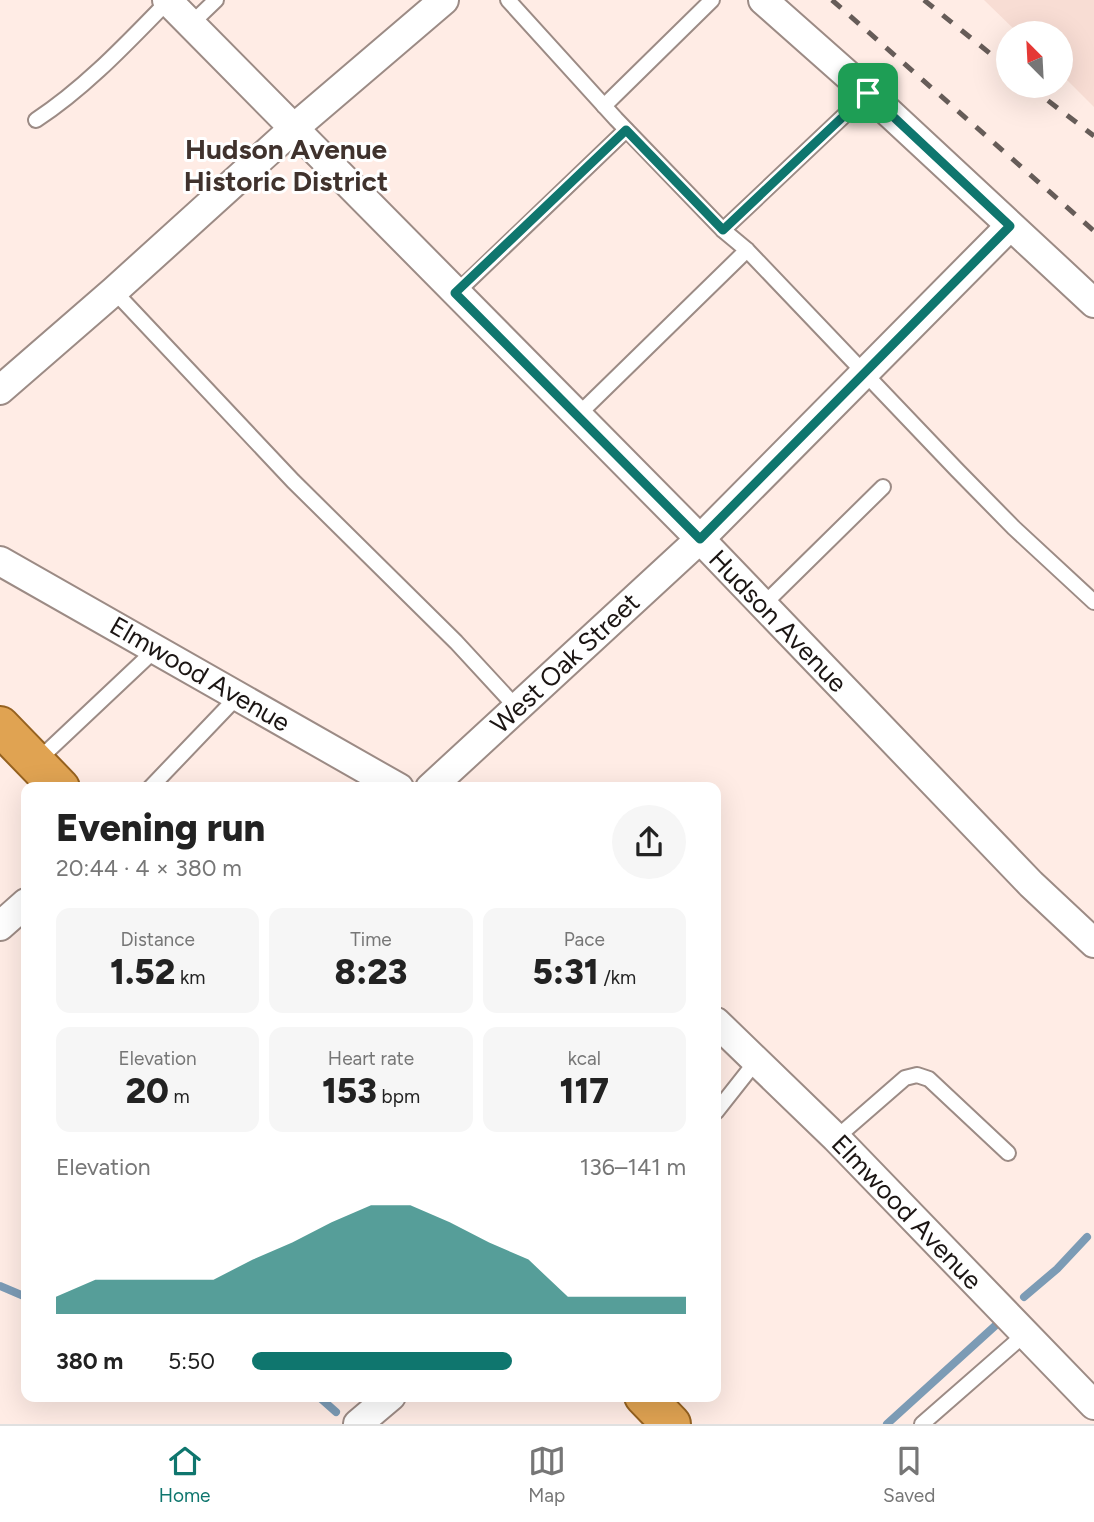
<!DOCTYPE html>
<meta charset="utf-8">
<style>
:root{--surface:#fff;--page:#f6f6f6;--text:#222;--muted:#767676;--line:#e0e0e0;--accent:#0f766e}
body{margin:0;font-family:Figtree,sans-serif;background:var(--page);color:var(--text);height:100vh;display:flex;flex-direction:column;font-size:26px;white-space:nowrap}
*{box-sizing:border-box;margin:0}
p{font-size:23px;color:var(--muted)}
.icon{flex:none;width:38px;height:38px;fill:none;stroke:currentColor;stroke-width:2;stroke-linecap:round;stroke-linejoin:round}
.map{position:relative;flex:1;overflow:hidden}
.drawer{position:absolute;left:21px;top:782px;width:700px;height:620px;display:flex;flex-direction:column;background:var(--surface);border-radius:14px;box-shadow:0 7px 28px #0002}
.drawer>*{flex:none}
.needle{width:46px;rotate:336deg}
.fabs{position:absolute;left:996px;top:21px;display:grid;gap:14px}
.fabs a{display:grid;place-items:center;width:77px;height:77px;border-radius:50%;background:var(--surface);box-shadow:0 7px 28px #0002;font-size:35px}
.pin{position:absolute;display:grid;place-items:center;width:60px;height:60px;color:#fff;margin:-30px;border-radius:14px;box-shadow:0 4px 10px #0006}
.round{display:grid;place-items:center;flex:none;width:74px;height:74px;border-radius:37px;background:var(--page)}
.head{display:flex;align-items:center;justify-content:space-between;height:119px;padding:0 35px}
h1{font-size:38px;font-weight:800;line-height:52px}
.stats{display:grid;grid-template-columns:repeat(3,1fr);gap:10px;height:119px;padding:7px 35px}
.stats div{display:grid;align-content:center;border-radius:14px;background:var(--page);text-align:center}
.stats b{font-size:35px;font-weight:800}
.stats small{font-size:19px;font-weight:400}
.stats p{font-size:19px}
.chart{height:196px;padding:14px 35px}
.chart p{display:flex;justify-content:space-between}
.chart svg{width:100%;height:126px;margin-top:7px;fill:var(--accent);opacity:.7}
ul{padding:0 35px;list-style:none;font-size:23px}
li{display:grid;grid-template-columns:112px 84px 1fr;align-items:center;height:52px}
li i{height:18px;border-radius:9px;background:var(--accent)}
.tab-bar{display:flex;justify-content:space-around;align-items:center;height:98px;border-top:2px solid var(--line);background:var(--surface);font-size:19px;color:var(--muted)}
.tab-bar a{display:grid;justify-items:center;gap:4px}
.tab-bar .on{color:var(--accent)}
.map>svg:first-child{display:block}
.built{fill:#f8ddd4}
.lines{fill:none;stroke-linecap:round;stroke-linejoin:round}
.stream{stroke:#7c9bb5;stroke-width:8}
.service-casing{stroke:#9c8b85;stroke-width:18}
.minor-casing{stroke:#9c8b85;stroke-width:32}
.trunk-casing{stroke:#966220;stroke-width:42}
.service{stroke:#fff;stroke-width:14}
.minor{stroke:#fff;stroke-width:28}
.trunk{stroke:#e0a352;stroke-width:38}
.rail{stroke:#665c58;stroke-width:5;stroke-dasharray:12 12;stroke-linecap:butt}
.route-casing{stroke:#fff;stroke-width:14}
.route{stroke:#0f766e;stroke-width:9}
.labels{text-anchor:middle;stroke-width:6;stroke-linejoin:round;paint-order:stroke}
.street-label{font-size:26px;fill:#1b1513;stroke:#fff}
.neighbourhood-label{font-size:28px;font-weight:bold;fill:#40322d;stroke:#fff}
</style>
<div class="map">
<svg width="1094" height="1424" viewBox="0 0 1094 1424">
<rect width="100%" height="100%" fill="#ffece5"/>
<path class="built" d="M984 0H1094V107L1061 74 1060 33H1018Z"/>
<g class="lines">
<g class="stream">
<path d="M0 1286 26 1297"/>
<path d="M1024 1297 1057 1269 1087 1237"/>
<path d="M318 1396 336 1412"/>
<path d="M887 1424 996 1325"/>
</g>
<g class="service-casing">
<g id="service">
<path d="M508 0 616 119 723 230 747 250 957 470 1014 528 1094 602"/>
<path d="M191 24 216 0"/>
<path d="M604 106 712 0"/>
<path d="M36 120C85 88 127 43 168 1"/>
<path d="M723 230 868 93"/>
<path d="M114 291 293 481 456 642 517 708"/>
<path d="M455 294 626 130"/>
<path d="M577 416 747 250"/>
<path d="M763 605 883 487"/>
<path d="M36 762 156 649"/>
<path d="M150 788 238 696"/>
<path d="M716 1112 757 1060"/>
<path d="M836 1138 905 1078 917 1075 929 1079 1008 1153"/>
<path d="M922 1424 1025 1334"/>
</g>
</g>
<g class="minor-casing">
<g id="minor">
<path d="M167 0 700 539 1031 884 1094 943"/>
<path d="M763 0 868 93 1094 303"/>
<path d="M0 390 114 291 293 129 444 0"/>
<path d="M0 561 399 788"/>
<path d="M430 788 700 539 1010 226"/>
<path d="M0 926 26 903"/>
<path d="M716 1022 836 1138 1094 1405"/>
<path d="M358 1424 391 1396"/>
</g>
</g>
<g class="trunk-casing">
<g id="trunk">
<path d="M0 726 60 788"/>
<path d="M644 1396 671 1424"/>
</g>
</g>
<use href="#service" class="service"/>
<use href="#minor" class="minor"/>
<use href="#trunk" class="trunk"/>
<g class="rail">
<path d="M832 0 1094 231"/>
<path d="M924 0 1008 68"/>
<path d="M1029 86 1094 136"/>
</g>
</g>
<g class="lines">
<g class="route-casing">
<path id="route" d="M868 93 1010 226 700 539 455 293 626 130 723 230Z"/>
</g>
<use href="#route" class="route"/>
</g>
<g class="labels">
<g class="street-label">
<text transform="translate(778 621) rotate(46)" y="9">Hudson Avenue</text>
<text transform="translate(565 663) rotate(-43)" y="9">West Oak Street</text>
<text transform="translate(200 674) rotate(30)" y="9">Elmwood Avenue</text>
<text transform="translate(907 1212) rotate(46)" y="9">Elmwood Avenue</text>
</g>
<g class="neighbourhood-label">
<text x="286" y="159">Hudson Avenue<tspan x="286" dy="32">Historic District</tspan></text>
</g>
</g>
</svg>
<div class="fabs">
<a><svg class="needle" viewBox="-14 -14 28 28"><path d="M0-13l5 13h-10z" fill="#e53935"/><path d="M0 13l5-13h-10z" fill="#767676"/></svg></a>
</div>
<div class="pin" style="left:868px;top:93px;background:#1e9e55"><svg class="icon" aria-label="arrive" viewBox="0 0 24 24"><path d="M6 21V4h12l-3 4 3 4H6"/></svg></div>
<section class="drawer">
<div class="head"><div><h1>Evening run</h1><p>20:44 · 4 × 380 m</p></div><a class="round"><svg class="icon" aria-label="share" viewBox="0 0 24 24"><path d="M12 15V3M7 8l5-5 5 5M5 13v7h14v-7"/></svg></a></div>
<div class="stats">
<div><p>Distance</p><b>1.52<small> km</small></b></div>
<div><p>Time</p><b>8:23</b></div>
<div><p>Pace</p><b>5:31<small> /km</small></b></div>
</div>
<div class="stats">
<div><p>Elevation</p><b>20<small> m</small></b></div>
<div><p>Heart rate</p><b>153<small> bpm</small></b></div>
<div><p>kcal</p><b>117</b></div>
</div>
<div class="chart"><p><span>Elevation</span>136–141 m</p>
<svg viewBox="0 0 160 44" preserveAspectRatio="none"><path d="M0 44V38L10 32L20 32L30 32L40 32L50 25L60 19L70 12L80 6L90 6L100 12L110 19L120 25L130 38L140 38L150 38L160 38V44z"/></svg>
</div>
<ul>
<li><b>380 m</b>5:50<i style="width:60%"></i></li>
</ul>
</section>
</div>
<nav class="tab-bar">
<a class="on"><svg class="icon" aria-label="home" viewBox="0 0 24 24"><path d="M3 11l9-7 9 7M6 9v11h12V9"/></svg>Home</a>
<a><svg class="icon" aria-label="map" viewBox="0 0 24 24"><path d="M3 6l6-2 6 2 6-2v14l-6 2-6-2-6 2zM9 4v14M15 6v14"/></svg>Map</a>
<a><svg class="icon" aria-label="saved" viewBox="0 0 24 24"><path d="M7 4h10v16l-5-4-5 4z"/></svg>Saved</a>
</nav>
